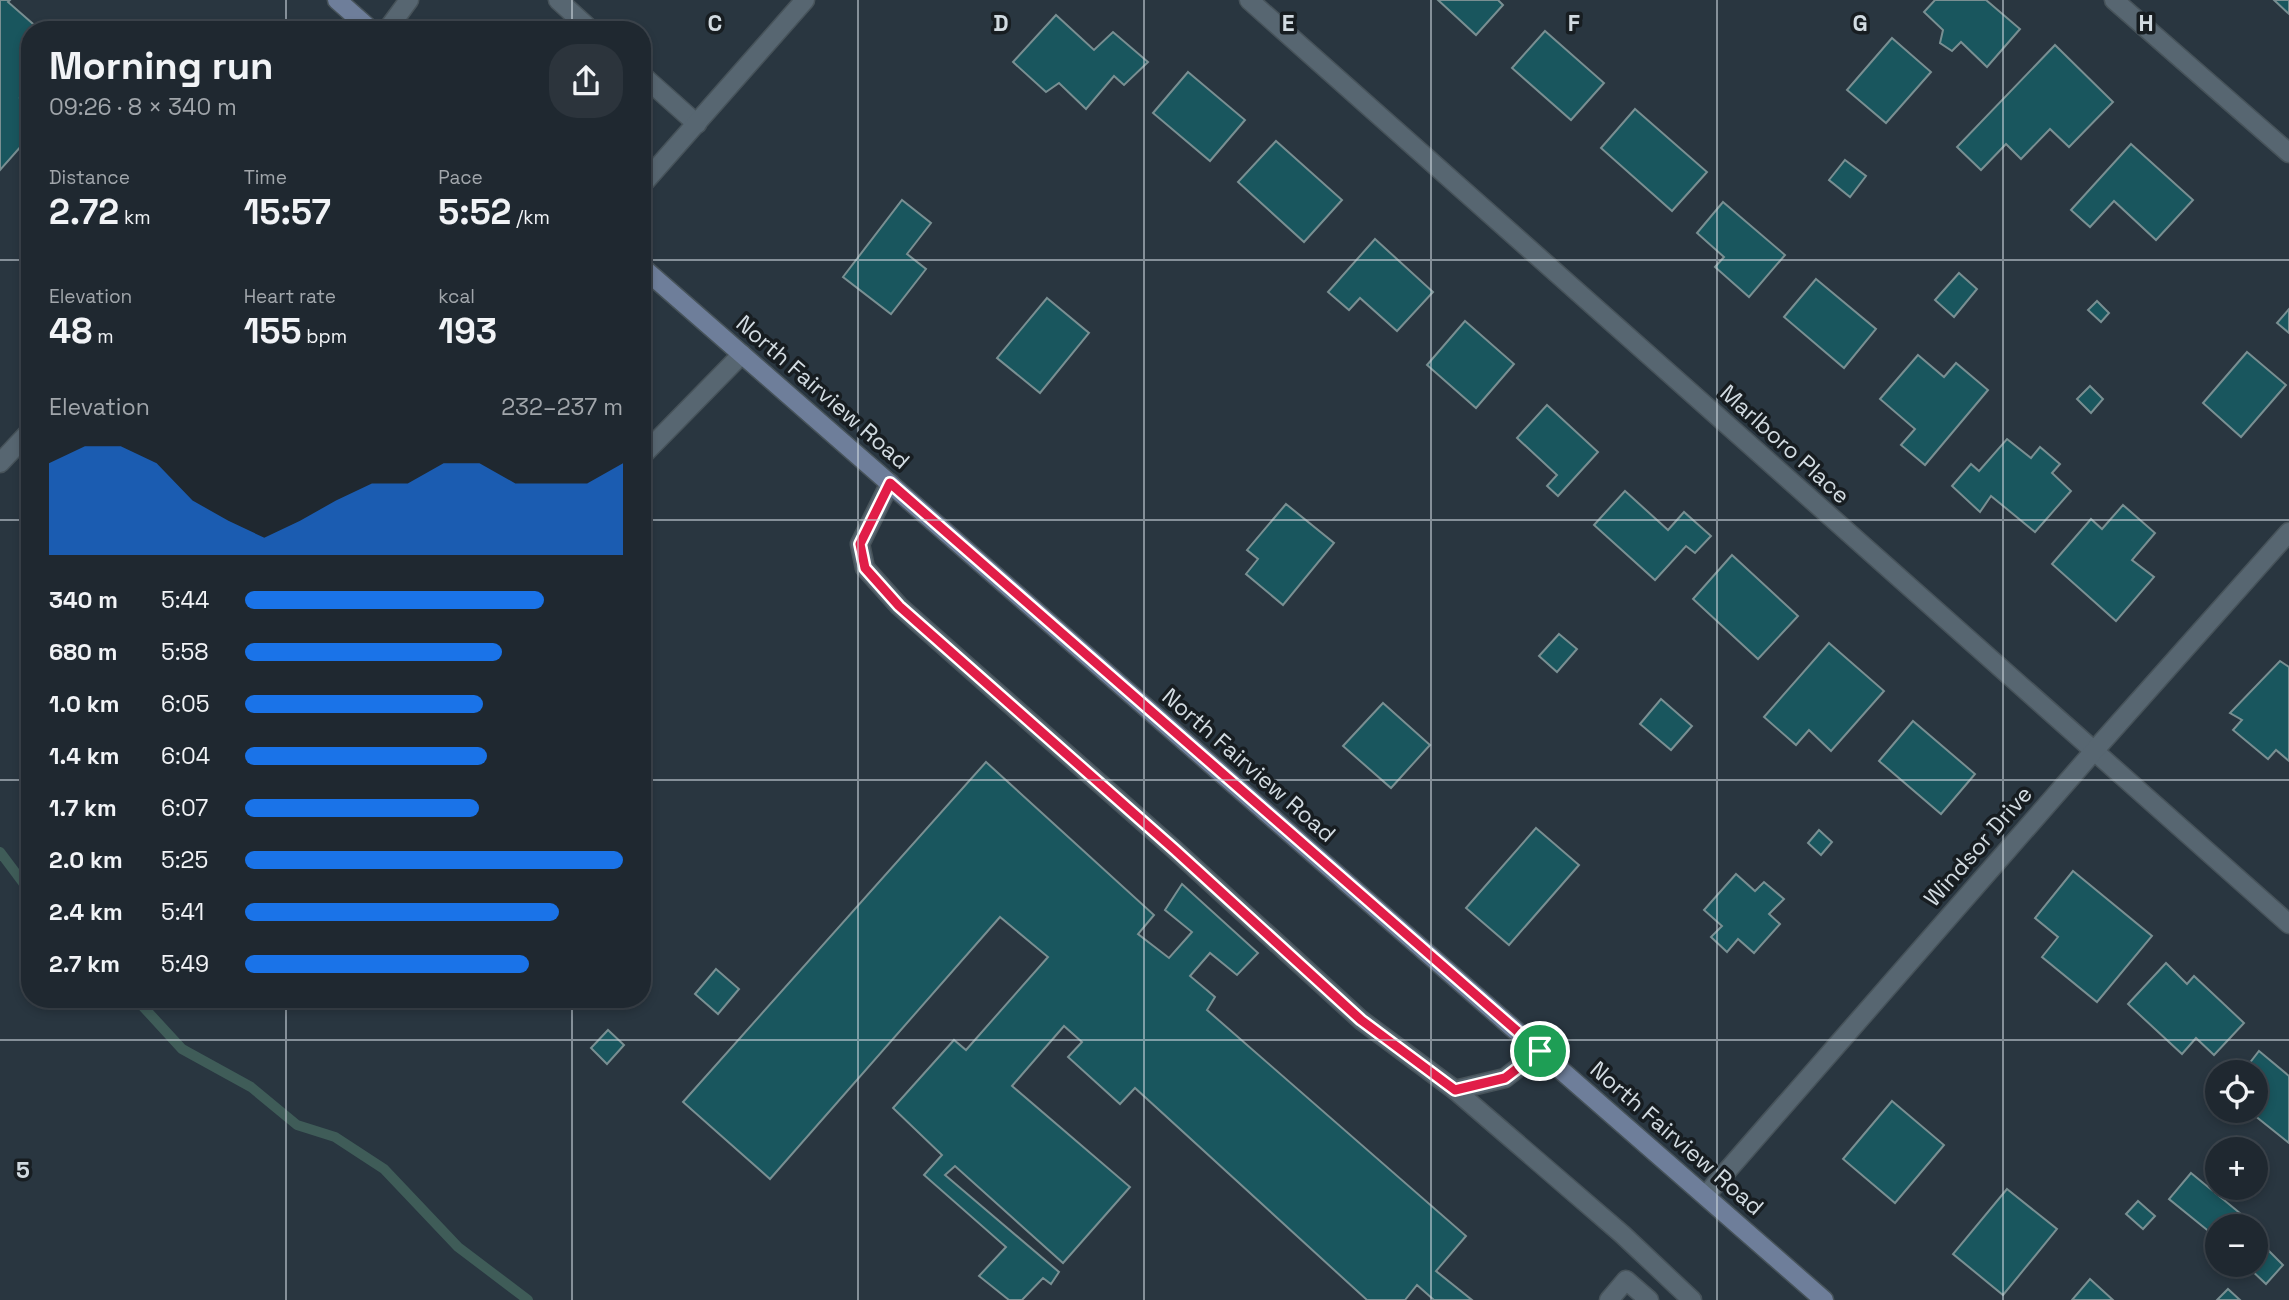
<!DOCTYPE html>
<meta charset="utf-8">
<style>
:root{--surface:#1f2830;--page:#2c343c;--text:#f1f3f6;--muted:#a1a6ab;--line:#3c444c;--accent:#1a73e8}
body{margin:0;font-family:"Space Grotesk",sans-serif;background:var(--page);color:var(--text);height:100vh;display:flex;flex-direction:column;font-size:26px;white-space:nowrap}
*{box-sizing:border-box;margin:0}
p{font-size:23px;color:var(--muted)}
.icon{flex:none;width:38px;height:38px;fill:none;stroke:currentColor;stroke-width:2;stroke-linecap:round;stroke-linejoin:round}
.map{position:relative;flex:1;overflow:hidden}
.panel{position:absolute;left:21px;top:21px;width:630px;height:987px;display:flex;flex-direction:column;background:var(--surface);border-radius:28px;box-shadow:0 4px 10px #0003,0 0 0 2px var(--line)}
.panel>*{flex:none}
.tools{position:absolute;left:2205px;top:1060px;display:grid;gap:14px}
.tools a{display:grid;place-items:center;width:63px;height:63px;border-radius:50%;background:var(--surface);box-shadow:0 4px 10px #0003,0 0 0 2px var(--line);font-size:35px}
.pin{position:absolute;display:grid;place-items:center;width:60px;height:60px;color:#fff;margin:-30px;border:4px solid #fff;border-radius:50%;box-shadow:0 2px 7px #0007}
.round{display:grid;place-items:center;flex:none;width:74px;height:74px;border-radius:28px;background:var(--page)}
.summary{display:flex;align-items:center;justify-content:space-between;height:119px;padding:0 28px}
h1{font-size:38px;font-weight:800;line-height:52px}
.stats{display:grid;grid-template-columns:repeat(3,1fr);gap:10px;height:119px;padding:7px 28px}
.stats div{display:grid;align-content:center}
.stats b{font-size:35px;font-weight:800}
.stats small{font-size:19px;font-weight:400}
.stats p{font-size:19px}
.chart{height:196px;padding:14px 28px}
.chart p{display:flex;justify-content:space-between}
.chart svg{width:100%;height:126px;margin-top:7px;fill:var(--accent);opacity:.7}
ul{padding:0 28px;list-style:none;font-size:23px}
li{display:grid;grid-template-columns:112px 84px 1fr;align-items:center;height:52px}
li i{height:18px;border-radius:9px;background:var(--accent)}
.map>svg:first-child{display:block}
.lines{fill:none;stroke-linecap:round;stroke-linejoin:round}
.stream{stroke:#3f5c58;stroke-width:10}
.building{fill:#19565e;stroke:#798f92;stroke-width:2}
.service-casing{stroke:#47535a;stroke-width:21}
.minor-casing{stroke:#47535a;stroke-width:21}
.secondary-casing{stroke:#47535a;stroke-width:21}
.service{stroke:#576671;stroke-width:18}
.minor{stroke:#576671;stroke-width:18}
.secondary{stroke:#6e7e9a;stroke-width:18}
.route-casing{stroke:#fff;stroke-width:14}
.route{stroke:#e11d48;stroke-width:9}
.grid{fill:none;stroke:#d2dbe1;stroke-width:2;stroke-opacity:0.55}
.labels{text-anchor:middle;stroke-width:7;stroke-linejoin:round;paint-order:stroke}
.street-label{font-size:23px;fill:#d2dbe1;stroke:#171d21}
.grid-label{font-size:23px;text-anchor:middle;font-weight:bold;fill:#d2dbe1;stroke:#171d21;stroke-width:7;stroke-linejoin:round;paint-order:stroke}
</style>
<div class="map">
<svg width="2289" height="1300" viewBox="0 0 2289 1300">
<rect width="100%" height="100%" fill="#293640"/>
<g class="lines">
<g class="stream">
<path d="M0 852 30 892"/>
<path d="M136 999 182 1049 251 1087 297 1125 335 1137 384 1169 458 1247 528 1300"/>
</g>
</g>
<g class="building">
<path d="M0 0H10L8 2 40 30H30V87L20 98 30 106V136L0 170Z"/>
<path d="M1438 0H1498L1503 5 1476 35Z"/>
<path d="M1935 0H1986L2020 29 1987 67 1961 42 1952 51 1940 43 1943 30 1924 12Z"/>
<path d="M2274 0H2289V14Z"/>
<path d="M1056 15 1094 50 1113 32 1148 62 1124 85 1114 76 1086 109 1059 83 1046 92 1013 62Z"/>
<path d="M1545 31 1604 83 1571 120 1512 68Z"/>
<path d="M1892 38 1931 72 1886 123 1847 90Z"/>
<path d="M2055 45 2113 102 2069 147 2050 129 2021 159 2006 144 1981 170 1957 147Z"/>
<path d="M1188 72 1245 120 1210 161 1153 113Z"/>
<path d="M1635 109 1707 172 1672 211 1601 148Z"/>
<path d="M1276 141 1342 200 1304 242 1238 182Z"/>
<path d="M2131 144 2193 200 2156 240 2114 201 2090 227 2071 210Z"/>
<path d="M1845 160 1866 176 1850 197 1829 180Z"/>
<path d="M902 200 931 223 907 254 926 269 891 314 843 277Z"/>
<path d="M1723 202 1785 255 1749 297 1715 267 1724 257 1697 233Z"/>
<path d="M1375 239 1433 292 1397 331 1360 298 1349 310 1328 292Z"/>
<path d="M1959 273 1977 289 1954 317 1935 300Z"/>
<path d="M1816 279 1876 329 1844 368 1784 317Z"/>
<path d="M1047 298 1089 333 1040 393 997 358Z"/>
<path d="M2097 301 2109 313 2101 322 2088 310Z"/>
<path d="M2289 309V333L2277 323Z"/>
<path d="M1465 321 1514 364 1476 408 1427 365Z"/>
<path d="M2247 352 2286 385 2241 437 2203 403Z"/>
<path d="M1918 355 1944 377 1956 363 1988 390 1925 465 1901 445 1915 429 1880 399Z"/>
<path d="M2090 386 2103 399 2091 413 2077 399Z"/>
<path d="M1547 405 1598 452 1558 496 1547 486 1557 475 1517 438Z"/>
<path d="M2007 439 2031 458 2040 447 2060 464 2052 473 2071 491 2035 532 1991 496 1980 512 1952 486 1971 464 1979 471Z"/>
<path d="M1625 491 1668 530 1684 512 1711 536 1695 553 1686 546 1655 580 1594 525Z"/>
<path d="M1286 504 1334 543 1283 605 1246 574 1258 559 1247 550Z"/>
<path d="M2123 505 2155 533 2132 560 2154 577 2116 621 2052 564 2091 519 2102 529Z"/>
<path d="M1732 555 1798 616 1758 659 1693 599Z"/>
<path d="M1559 634 1577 649 1557 672 1539 656Z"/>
<path d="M1829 643 1884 691 1831 751 1809 730 1796 745 1764 717Z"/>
<path d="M2280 661 2289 667V761L2276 750 2268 759 2233 730 2242 720 2230 713Z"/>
<path d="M1661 699 1692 726 1671 750 1640 724Z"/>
<path d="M1383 703 1430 745 1391 788 1343 746Z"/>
<path d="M1913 721 1975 774 1941 814 1879 761Z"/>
<path d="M986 762 1154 915 1138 934 1169 958 1192 932 1165 910 1182 884 1258 953 1237 975 1210 953 1190 976 1215 997 1207 1010 1466 1236 1436 1271 1472 1300H1434L1417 1285 1405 1300H1367L1135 1088 1120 1104 1068 1057 1082 1042 1064 1026 1012 1086 1130 1187 1063 1263 955 1166 945 1175 1059 1272 1051 1284 1043 1278 1022 1300H1009L979 1276 1006 1247 924 1175 942 1155 893 1108 954 1040 966 1050 1048 957 1000 917 770 1179 683 1102Z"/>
<path d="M1536 828 1579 865 1509 945 1466 908Z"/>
<path d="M1819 830 1832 842 1821 855 1808 843Z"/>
<path d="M2073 871 2152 936 2097 1002 2042 957 2058 937 2035 918Z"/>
<path d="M1736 874 1755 891 1764 882 1784 899 1769 914 1780 924 1754 953 1738 939 1727 952 1711 937 1722 926 1704 910Z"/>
<path d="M2166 963 2187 984 2194 976 2244 1023 2214 1055 2196 1038 2182 1054 2128 1004Z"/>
<path d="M716 969 739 989 718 1014 695 994Z"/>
<path d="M608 1030 624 1045 607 1064 591 1048Z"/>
<path d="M2259 1051 2289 1076V1143L2249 1111H2256V1073H2242Z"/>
<path d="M1892 1101 1944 1145 1895 1203 1843 1159Z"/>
<path d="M2191 1173 2252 1223 2248 1227H2217V1238L2169 1199Z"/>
<path d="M2007 1189 2057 1229 2003 1295 1953 1254Z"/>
<path d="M2138 1201 2155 1216 2143 1229 2126 1214Z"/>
<path d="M2266 1248 2283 1265 2266 1284 2248 1267 2256 1265V1259Z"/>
<path d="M2090 1279 2113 1300H2072Z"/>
<path d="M2228 1289 2240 1300H2217Z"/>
</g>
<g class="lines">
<g class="service-casing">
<g id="service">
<path d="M558 0 591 30"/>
<path d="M387 30 409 0"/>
<path d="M642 75 697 124"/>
<path d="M642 185 805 0"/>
<path d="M642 456 742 354"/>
<path d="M890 483 860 544 865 568 899 606 1175 850 1361 1020 1455 1090 1622 1234 1692 1300"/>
<path d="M1455 1090 1505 1078 1540 1051"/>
<path d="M1609 1300 1626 1280 1649 1300"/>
</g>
</g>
<g class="minor-casing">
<g id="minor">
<path d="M1249 0 2289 924"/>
<path d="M2114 0 2289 153"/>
<path d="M0 463 30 431"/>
<path d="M1706 1195 2094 751 2289 532"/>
</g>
</g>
<g class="secondary-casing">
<g id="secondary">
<path d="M337 0 371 30"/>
<path d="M642 267 1824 1300"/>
</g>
</g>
<use href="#service" class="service"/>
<use href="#minor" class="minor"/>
<use href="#secondary" class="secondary"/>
</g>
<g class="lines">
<g class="route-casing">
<path id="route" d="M890 483 1540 1051 1505 1078 1455 1090 1361 1020 1175 850 899 606 865 568 860 544Z"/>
</g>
<use href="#route" class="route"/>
</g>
<path class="grid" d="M286 0V30M572 0V30M858 0V1300M1144 0V1300M1431 0V1300M1717 0V1300M2003 0V1300M0 260H30M642 260H2289M0 520H30M642 520H2289M0 780H30M642 780H2289M286 999V1300M572 999V1300M0 1040H2289"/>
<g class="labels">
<g class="street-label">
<text transform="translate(823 392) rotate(41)" y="8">North Fairview Road</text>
<text transform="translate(1785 444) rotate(42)" y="8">Marlboro Place</text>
<text transform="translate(1249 765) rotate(41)" y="8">North Fairview Road</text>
<text transform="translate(1978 846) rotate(-49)" y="8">Windsor Drive</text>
<text transform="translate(1677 1138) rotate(41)" y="8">North Fairview Road</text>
</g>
</g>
<g class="grid-label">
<text x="715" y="31">C</text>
<text x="1001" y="31">D</text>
<text x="1288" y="31">E</text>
<text x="1574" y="31">F</text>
<text x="1860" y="31">G</text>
<text x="2146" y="31">H</text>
<text x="23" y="1178">5</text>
</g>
</svg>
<div class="tools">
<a><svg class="icon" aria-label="locate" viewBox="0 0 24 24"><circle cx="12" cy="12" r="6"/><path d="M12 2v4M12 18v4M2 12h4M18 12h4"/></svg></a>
<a>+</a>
<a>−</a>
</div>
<div class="pin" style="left:1540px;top:1051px;background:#1e9e55"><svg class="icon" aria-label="arrive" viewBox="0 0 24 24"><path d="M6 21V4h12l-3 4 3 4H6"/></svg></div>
<section class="panel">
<div class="summary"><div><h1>Morning run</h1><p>09:26 · 8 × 340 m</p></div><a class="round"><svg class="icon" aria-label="share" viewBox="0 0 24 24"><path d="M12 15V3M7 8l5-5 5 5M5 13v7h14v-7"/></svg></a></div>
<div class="stats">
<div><p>Distance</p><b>2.72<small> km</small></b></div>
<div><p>Time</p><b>15:57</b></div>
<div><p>Pace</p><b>5:52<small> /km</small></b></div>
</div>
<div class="stats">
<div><p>Elevation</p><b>48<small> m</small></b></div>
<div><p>Heart rate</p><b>155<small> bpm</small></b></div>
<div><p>kcal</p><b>193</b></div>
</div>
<div class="chart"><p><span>Elevation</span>232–237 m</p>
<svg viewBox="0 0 160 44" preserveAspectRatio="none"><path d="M0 44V12L10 6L20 6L30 12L40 25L50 32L60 38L70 32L80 25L90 19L100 19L110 12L120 12L130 19L140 19L150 19L160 12V44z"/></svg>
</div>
<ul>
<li><b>340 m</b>5:44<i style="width:79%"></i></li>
<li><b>680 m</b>5:58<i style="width:68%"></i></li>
<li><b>1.0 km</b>6:05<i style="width:63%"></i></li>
<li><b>1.4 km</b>6:04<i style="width:64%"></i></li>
<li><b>1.7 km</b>6:07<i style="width:62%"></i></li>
<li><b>2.0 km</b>5:25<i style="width:100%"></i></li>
<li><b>2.4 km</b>5:41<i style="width:83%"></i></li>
<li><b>2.7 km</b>5:49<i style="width:75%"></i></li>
</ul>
</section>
</div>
